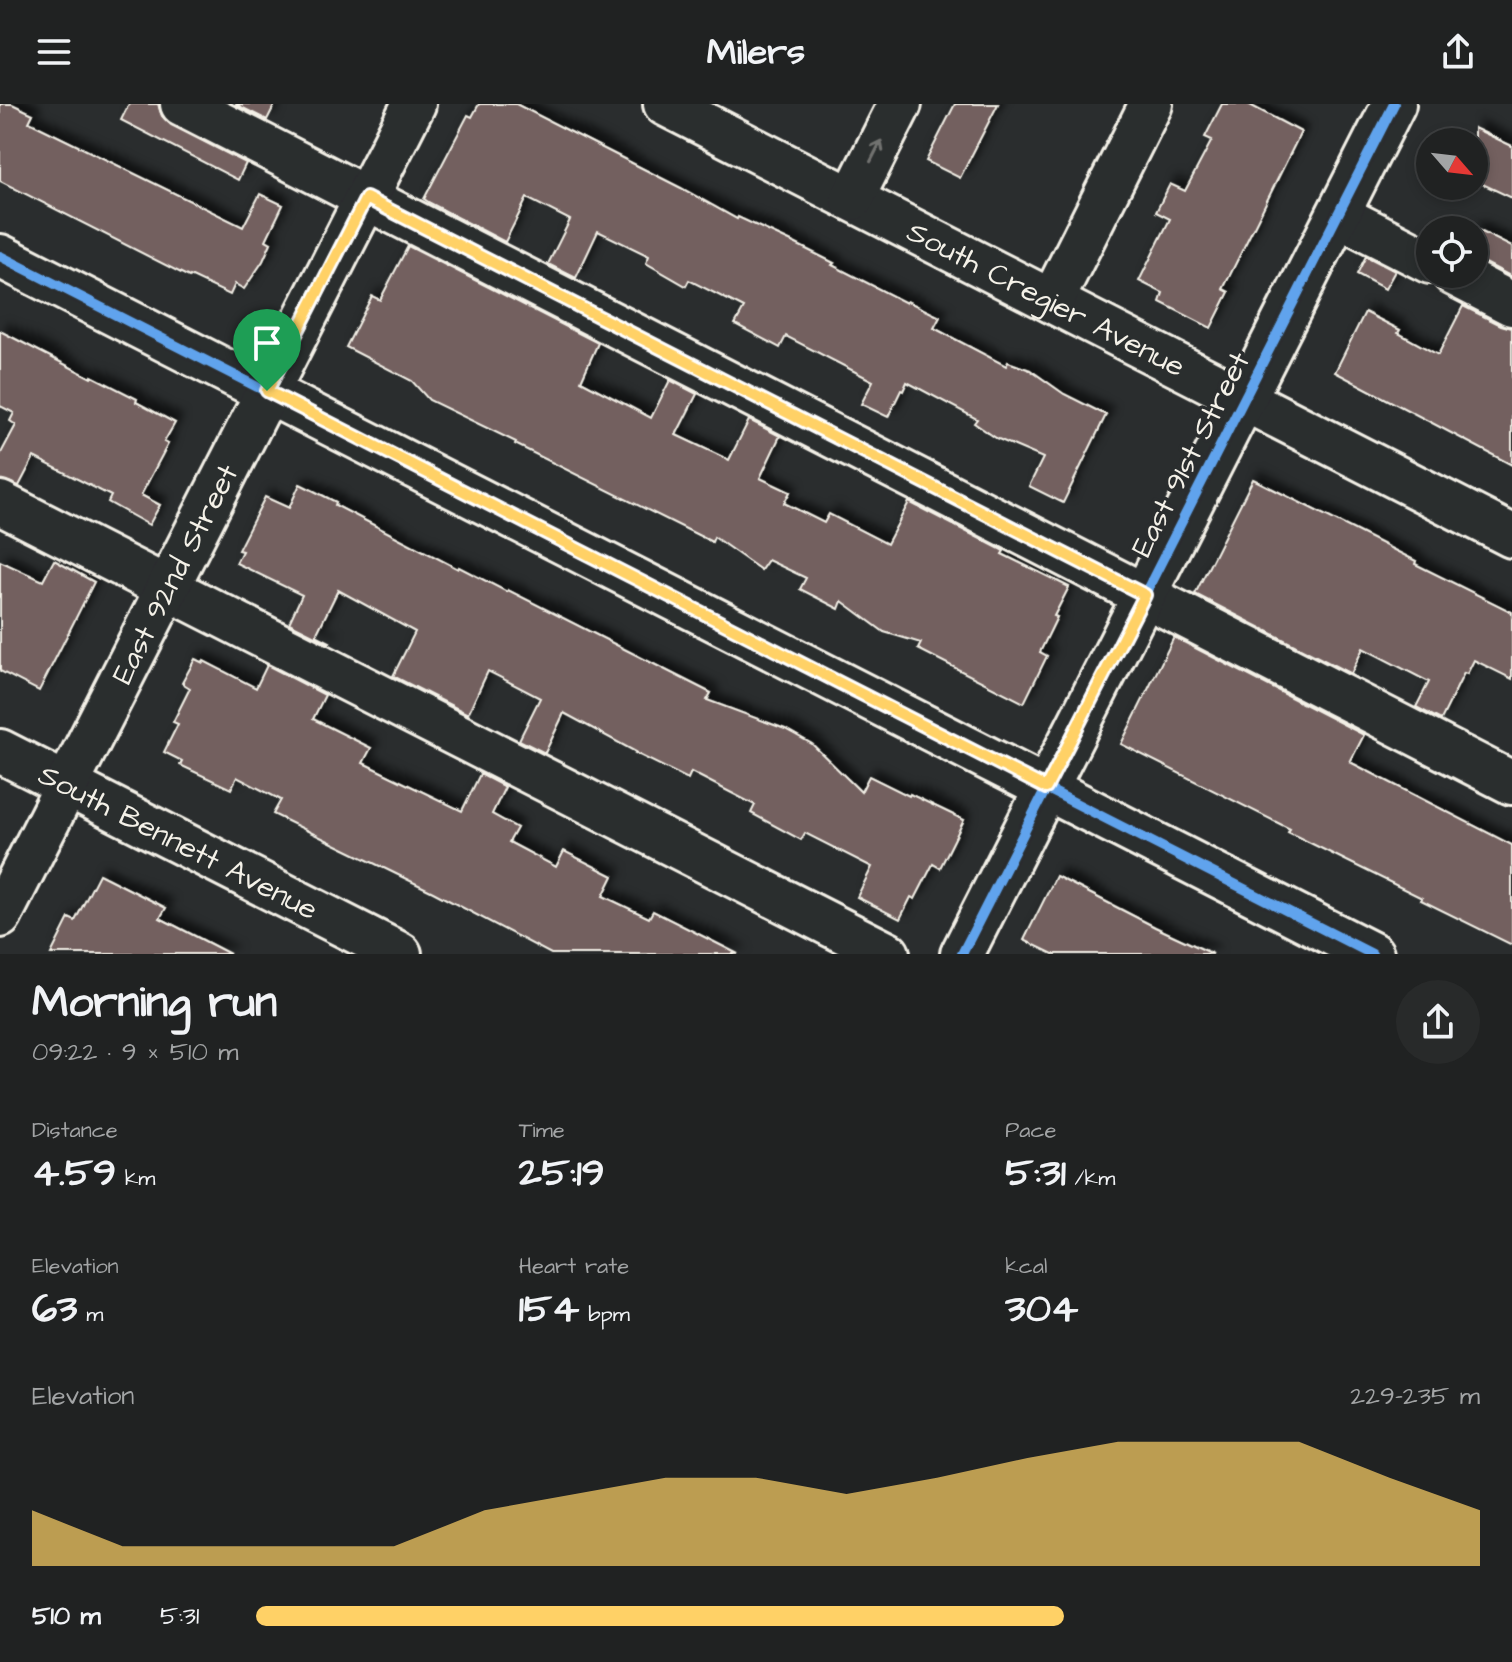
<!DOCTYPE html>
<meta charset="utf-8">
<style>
:root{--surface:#202222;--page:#282a2a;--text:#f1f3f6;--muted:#a2a4a5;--line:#3d3f40;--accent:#ffd166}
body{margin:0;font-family:"Architects Daughter",sans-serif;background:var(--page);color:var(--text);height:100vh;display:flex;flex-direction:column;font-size:30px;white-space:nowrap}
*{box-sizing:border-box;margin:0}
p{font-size:26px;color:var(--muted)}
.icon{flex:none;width:44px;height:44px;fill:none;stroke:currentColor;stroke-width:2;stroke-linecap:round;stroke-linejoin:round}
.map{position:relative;height:850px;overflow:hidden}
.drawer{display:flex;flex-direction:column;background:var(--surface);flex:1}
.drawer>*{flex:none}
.needle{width:52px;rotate:118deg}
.buttons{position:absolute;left:1416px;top:24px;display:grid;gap:16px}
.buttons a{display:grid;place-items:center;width:72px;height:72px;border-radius:50%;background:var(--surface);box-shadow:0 4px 12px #0003,0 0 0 2px var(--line);font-size:40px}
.pin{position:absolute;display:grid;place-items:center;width:68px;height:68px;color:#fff;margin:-82px -34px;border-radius:50% 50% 50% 0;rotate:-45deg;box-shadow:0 0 8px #0007}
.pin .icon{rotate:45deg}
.round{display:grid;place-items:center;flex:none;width:84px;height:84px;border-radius:42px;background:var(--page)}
.head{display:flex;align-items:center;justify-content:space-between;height:136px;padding:0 32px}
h1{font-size:44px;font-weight:700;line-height:60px}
.stats{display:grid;grid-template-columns:repeat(3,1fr);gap:12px;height:136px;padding:8px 32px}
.stats div{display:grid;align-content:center}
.stats b{font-size:40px;font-weight:700}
.stats small{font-size:22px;font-weight:400}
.stats p{font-size:22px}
.chart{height:224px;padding:16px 32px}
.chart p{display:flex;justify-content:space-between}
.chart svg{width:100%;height:144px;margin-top:8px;fill:var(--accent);opacity:.7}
ul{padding:0 32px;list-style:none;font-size:26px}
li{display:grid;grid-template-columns:128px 96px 1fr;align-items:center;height:60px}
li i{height:20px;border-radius:10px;background:var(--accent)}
header{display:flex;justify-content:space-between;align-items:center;height:104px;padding:0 32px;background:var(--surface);font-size:36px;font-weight:700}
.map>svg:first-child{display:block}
.building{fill:#73605f;stroke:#f4f1e8;stroke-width:2;filter:url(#shadow)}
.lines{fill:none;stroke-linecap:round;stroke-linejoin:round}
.minor-casing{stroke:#f4f1e8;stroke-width:48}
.minor{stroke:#2a2d2e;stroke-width:42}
.cycleway-casing{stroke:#2a2d2e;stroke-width:15}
.cycleway{stroke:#60a3ed;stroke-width:10}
.oneway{stroke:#71726f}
.route-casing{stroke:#fff;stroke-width:16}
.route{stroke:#ffd166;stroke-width:10}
.labels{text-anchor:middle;stroke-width:7;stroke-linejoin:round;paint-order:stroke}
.street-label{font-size:30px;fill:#f4f1e8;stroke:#2a2d2e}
</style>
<header><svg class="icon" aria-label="menu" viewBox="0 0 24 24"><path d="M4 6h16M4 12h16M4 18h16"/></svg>Milers<svg class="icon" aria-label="share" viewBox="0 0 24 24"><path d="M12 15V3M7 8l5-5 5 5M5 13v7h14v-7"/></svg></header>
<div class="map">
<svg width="1512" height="850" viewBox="0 0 1512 850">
<defs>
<filter id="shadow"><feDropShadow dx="7" dy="-7" stdDeviation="4" flood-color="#0009"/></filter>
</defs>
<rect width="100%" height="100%" fill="#2a2d2e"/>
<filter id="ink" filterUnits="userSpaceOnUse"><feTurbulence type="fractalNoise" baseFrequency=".0125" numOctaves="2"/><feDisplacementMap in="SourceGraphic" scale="16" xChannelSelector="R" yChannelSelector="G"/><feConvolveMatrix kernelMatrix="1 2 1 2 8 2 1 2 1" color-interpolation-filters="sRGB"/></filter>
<g filter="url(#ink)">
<g class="building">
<path d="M0 0H12L33 10 29 18 243 123 260 90 283 101 266 136 271 139 263 157 244 185 235 180 230 191 190 172 189 173 0 77Z"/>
<path d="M129 0H158L162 12 171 21 246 59 238 76 121 16Z"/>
<path d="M235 0H275L267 16Z"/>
<path d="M479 0H516L681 84 737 115 738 113 796 140 834 159 832 161 906 199 907 197 940 213 934 224 1006 262 1008 258 1030 266 1064 290 1106 311 1063 399 1029 382 1043 354 996 334 974 319 977 315 907 278 903 287 901 286 888 313 861 300 873 277 786 232 780 244 735 220 744 204 689 176 686 182 646 159 649 152 598 127 576 174 548 160 570 116 527 94 505 138 430 99 424 95 468 11 472 13Z"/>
<path d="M955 0H998L960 74 926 57Z"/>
<path d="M1222 0H1248L1301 28 1223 185 1229 188 1211 224 1160 198 1163 189 1139 177 1170 115 1156 108 1170 80 1185 87 1212 36 1205 33Z"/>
<path d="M1474 24 1512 42V94L1474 76Z"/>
<path d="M1474 124 1512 143V173L1474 153Z"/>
<path d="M408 142 598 239 581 277 651 314 670 276 697 290 676 331 729 356 749 316 780 332 760 374 790 388 784 399 824 419 829 410 887 440 909 398 1004 447 1002 450 1069 483 1054 512 1057 513 1040 548 1047 552 1024 599 918 545 921 539 884 528 842 497 839 505 800 485 806 474 768 456 761 466 714 433 712 438 515 340 516 338 429 296 412 277 346 243 372 192 380 196Z"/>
<path d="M1366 152 1395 167 1385 185 1357 170Z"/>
<path d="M1463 202 1501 221 1512 224V361L1335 268 1365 208 1400 226 1398 229 1438 251Z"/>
<path d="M0 227 91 274 92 272 137 295 136 298 175 319 164 338 168 340 141 391 160 401 149 421 108 398 111 392 34 353 19 382 0 375V351L16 321 10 317 14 309 0 302Z"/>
<path d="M1253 375 1416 457 1415 460 1512 508V575L1474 556 1467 570 1464 569 1441 616 1416 603 1429 578 1363 544 1351 570 1195 490Z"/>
<path d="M300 380 336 398 335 401 458 465 459 463 507 488 508 486 711 589 707 596 785 625 812 640 861 688 869 672 909 692 910 690 964 716 940 764 933 760 915 795 911 793 900 815 857 793 872 763 805 729 801 736 751 709 755 701 691 668 688 675 635 649 636 648 564 609 545 649 519 636 540 594 488 567 468 610 393 572 415 528 338 486 316 531 330 538 329 539 289 519 302 491 236 459 242 447 238 446 265 393 289 404Z"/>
<path d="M54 456 94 478 39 587 0 567V457L43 477Z"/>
<path d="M1174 533 1364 631 1350 658 1512 741V841L1421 796 1422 794 1288 728 1290 725 1121 640Z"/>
<path d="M195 555 203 559 204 557 256 584 267 561 325 591 313 615 371 644 363 659 462 707 480 670 505 683 492 710 517 724 509 738 556 763 564 747 613 772 603 792 649 814 653 807 738 850H551L433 788 273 710 281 696 237 673 231 685 180 661 182 657 164 648 178 620 173 618 190 584 182 579Z"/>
<path d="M99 770 166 804 160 814 230 850H51L69 814 75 817Z"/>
<path d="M1056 772 1155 823 1213 850H1053L1024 836Z"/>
</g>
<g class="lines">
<g class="minor-casing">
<g id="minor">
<path d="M182 0 1512 679"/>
<path id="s1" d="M665 0 1512 432"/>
<path d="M852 95 900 0"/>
<path d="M1338 111 1430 158"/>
<path d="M0 152 1372 850"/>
<path d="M1454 170 1512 200"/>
<path d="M1052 197 1151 0"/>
<path d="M0 399 888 850"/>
<path id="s2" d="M0 647 400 850"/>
<path id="s3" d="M0 812 414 0"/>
<path d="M962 850 1394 0"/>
</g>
</g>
<use href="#minor" class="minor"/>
<g class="cycleway-casing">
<g id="cycleway">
<path d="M0 152 1372 850"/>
<path d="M962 850 1394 0"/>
</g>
</g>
<use href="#cycleway" class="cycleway"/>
</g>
<defs><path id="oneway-shaft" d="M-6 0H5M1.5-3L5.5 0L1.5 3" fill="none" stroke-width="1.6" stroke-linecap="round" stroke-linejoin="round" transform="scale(2)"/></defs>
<use class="oneway" href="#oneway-shaft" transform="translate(876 47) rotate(-63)"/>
</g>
<g class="lines" filter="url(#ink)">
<g class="route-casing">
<path id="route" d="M366 94 1145 491 1046 684 267 287Z"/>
</g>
<use href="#route" class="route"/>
</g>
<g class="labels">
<g class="street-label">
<text dy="10" stroke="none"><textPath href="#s1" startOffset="428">South Cregier Avenue</textPath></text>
<text transform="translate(1190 350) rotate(-63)" y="10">East 91st Street</text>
<text dy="10" stroke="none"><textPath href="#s3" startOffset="384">East 92nd Street</textPath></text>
<text dy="10" stroke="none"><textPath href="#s2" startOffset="200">South Bennett Avenue</textPath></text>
</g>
</g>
</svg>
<div class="buttons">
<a><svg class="needle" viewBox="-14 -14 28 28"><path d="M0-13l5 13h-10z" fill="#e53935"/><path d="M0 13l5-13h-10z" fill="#a2a4a5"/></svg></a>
<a><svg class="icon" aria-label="locate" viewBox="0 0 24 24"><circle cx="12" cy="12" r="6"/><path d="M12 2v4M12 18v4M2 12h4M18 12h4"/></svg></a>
</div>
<div class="pin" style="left:267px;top:287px;background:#1e9e55"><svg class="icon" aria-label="arrive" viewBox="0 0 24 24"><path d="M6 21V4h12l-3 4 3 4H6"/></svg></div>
</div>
<section class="drawer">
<div class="head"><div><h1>Morning run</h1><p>09:22 · 9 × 510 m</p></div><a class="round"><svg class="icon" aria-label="share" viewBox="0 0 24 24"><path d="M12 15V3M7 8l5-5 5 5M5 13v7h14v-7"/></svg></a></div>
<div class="stats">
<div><p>Distance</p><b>4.59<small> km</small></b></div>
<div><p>Time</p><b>25:19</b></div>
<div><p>Pace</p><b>5:31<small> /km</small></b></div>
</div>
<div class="stats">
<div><p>Elevation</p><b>63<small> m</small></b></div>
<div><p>Heart rate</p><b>154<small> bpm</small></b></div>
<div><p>kcal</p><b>304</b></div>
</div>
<div class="chart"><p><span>Elevation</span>229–235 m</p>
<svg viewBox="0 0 160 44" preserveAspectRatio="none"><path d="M0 44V27L10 38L20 38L30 38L40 38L50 27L60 22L70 17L80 17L90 22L100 17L110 11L120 6L130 6L140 6L150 17L160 27V44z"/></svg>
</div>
<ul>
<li><b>510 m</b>5:31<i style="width:66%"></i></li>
</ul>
</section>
